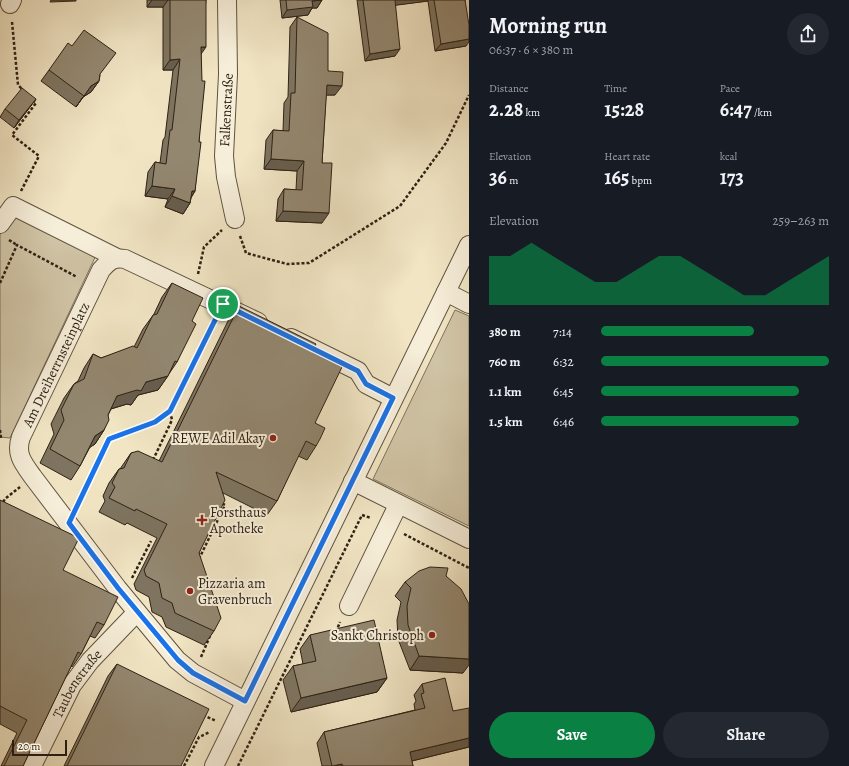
<!DOCTYPE html>
<meta charset="utf-8">
<style>
:root{--surface:#171b24;--page:#242831;--text:#f1f3f6;--muted:#9ea1a6;--accent:#0b8043}
body{margin:0;font-family:Alegreya,serif;background:var(--page);color:var(--text);height:100vh;display:flex;flex-direction:column;font-size:15px;white-space:nowrap}
*{box-sizing:border-box;margin:0}
p{font-size:13px;color:var(--muted)}
.icon{flex:none;width:22px;height:22px;fill:none;stroke:currentColor;stroke-width:2;stroke-linecap:round;stroke-linejoin:round}
.map{position:relative;flex:1;overflow:hidden}
.details{display:flex;flex-direction:column;background:var(--surface);width:380px}
.details>*{flex:none}
.scale{position:absolute;left:12px;bottom:10px;width:55px;box-sizing:border-box;padding-left:4px;border:2px solid #2e2114;border-top:0;font-size:11px;line-height:14px;white-space:nowrap;color:#2e2114;-webkit-text-stroke:3px #f6eed9;paint-order:stroke}
.pin{position:absolute;display:grid;place-items:center;width:34px;height:34px;color:#fff;margin:-17px;border:2px solid #fff;border-radius:50%;box-shadow:0 1px 4px #0007}
.round{display:grid;place-items:center;flex:none;width:42px;height:42px;border-radius:21px;background:var(--page)}
.head{display:flex;align-items:center;justify-content:space-between;height:68px;padding:0 20px}
h1{font-size:22px;font-weight:600;line-height:30px}
.figures{display:grid;grid-template-columns:repeat(3,1fr);gap:6px;height:68px;padding:4px 20px}
.figures div{display:grid;align-content:center}
.figures b{font-size:20px;font-weight:600}
.figures small{font-size:11px;font-weight:400}
.figures p{font-size:11px}
.chart{height:112px;padding:8px 20px}
.chart p{display:flex;justify-content:space-between}
.chart svg{width:100%;height:72px;margin-top:4px;fill:var(--accent);opacity:.7}
.action{display:flex;gap:8px;margin-top:auto;padding:8px 20px}
.action a{flex:1;height:46px;border-radius:24px;background:var(--accent);color:#fff;font-size:16px;font-weight:600;line-height:46px;text-align:center}
.action a+a{background:var(--page);color:var(--text)}
ul{padding:0 20px;list-style:none;font-size:13px}
li{display:grid;grid-template-columns:64px 48px 1fr;align-items:center;height:30px}
li i{height:10px;border-radius:5px;background:var(--accent)}
main{display:flex;flex:1;min-height:0}
.map>svg:first-child{display:block}
.green{fill:#d0c4a6;stroke:#7f725d}
.lines{fill:none;stroke-linecap:round;stroke-linejoin:round}
.minor-casing{stroke:#5f5240;stroke-width:20}
.path{stroke:#2e2114;stroke-width:2.5;stroke-dasharray:3 2;stroke-linecap:butt}
.minor{stroke:#f6eed9;stroke-width:18}
.wall{fill:#7e7460;stroke:#2e2114}
.shaded-wall{fill:#675e4e;stroke:#2e2114}
.building{fill:#938770;stroke:#2e2114}
.route-casing{stroke:#fff;stroke-width:8}
.route{stroke:#1a73e8;stroke-width:5}
.poi-dot{fill:#8f2418;stroke:#f6eed9;stroke-width:1.5}
.labels{text-anchor:middle;stroke-width:4;stroke-linejoin:round;paint-order:stroke}
.street-label{font-size:14px;fill:#2e2114;stroke:#f6eed9}
.poi-label{font-size:14px;fill:#2e2114;stroke:#f6eed9;text-anchor:end}
</style>
<main>
<div class="map">
<svg width="469" height="766" viewBox="0 0 469 766">
<rect width="100%" height="100%" fill="#f1e5c4"/>
<filter id="stains"><feTurbulence type="fractalNoise" baseFrequency=".005" numOctaves="4"/><feColorMatrix values="0 0 0 0 .2 0 0 0 0 .09 0 0 0 0 .02 0 0 0 .5 -.17"/></filter>
<radialGradient id="worn" r=".72"><stop offset=".6" stop-color="#630" stop-opacity="0"/><stop offset="1" stop-color="#630" stop-opacity=".3"/></radialGradient>
<g class="green">
<path d="M13 206 99 249 10 438 0 437V224Z"/>
<path d="M455 310 469 316V526L373 479Z"/>
</g>
<g class="lines">
<g class="minor-casing">
<g id="minor">
<path d="M227 0 228 74 224 156 226 177 235 219"/>
<path d="M10 4 12 0"/>
<path d="M0 224 13 206 115 257"/>
<path d="M446 292 469 304"/>
<path d="M291 338 358 371 366 384 393 398"/>
<path d="M353 481 469 539"/>
<path d="M349 606 398 505"/>
<path id="s1" d="M245 701 193 673 177 660 118 589 33 477C23 463 15 454 21 437L101 270C109 261 113 257 125 259L258 322"/>
<path id="s2" d="M32 766 72 685 90 661 137 612"/>
<path d="M214 766 469 245"/>
</g>
</g>
<g class="path">
<path d="M12 22 18 85 23 90"/>
<path d="M21 191 39 156 12 135 36 103 32 100"/>
<path d="M240 236 246 253 287 264 309 263 400 206 446 143 469 95"/>
<path d="M9 240 17 245"/>
<path d="M198 274 204 247 222 230"/>
<path d="M0 283 17 245 77 277"/>
<path d="M0 430 1 438"/>
<path d="M153 460 172 420 170 411"/>
<path d="M77 505 109 439 155 422 170 411 215 321"/>
<path d="M0 506 6 498 20 487"/>
<path d="M404 534 469 568"/>
<path d="M199 559 225 505 221 503"/>
<path d="M132 578 151 541"/>
<path d="M336 632 340 622"/>
<path d="M201 657 213 629"/>
<path d="M203 715 216 721"/>
<path d="M184 766 199 737 210 732"/>
<path d="M238 766 362 515 371 518"/>
</g>
<use href="#minor" class="minor"/>
</g>
<g class="wall">
<path d="M147 0H206L201 53 199 142 195 191 191 198 190 203 183 214 165 207 168 199 145 196 148 172 155 162 160 163 163 140 165 137 173 70H163V7H147Z"/>
<path d="M280 0H322L317 8H312L308 15 282 18Z"/>
<path d="M357 0H465L466 46 435 51 428 1 395 5V56L365 61Z"/>
<path d="M297 17 328 71 335 95H326L322 163V223L276 221 278 199 284 189 296 190 297 171 264 169 266 140 273 130 283 131 284 103 288 97 290 27Z"/>
<path d="M49 70 100 75 99 81 91 92 83 97 76 107 41 81Z"/>
<path d="M36 99 14 128 0 117 5 109Z"/>
<path d="M172 283 192 321 177 362 158 390 138 395 131 405 127 404 111 409 108 415 104 430 95 444 90 447 80 466 71 480 40 463 54 434 51 424 64 398 74 384 78 381 84 368 93 354 101 358 134 347 143 329 154 314 162 297Z"/>
<path d="M239 306 312 352 316 446 307 460 298 456 277 501 267 515 223 493 199 553 214 631 204 645 166 627 162 617 152 612 149 597 136 590 134 584 157 538 127 523 125 525 99 512 105 501 103 496 109 483 119 469H120L131 453 159 461 229 319Z"/>
<path d="M0 500 63 570 104 625 95 638 90 636 81 654 72 667 71 666 23 766H1L17 733 0 724Z"/>
<path d="M446 576 463 673 410 670 398 639 397 620 401 602 395 596 405 582Z"/>
<path d="M310 635 387 678 377 692 291 712 283 680 293 666 303 664 300 649Z"/>
<path d="M117 664 181 766H64L108 676Z"/>
<path d="M422 684 453 711 469 747 412 761 413 766H322L317 743 324 732 415 710 414 704 416 701 414 695Z"/>
</g>
<g class="shaded-wall">
<path d="M51 0H76V1L50 2Z"/>
<path d="M152 0H168L163 7H147Z"/>
<path d="M322 0 317 8H312L308 15 282 18 287 10 312 1Z"/>
<path d="M394 0H428V1L390 6Z"/>
<path d="M469 39V42L466 46 435 51 441 44Z"/>
<path d="M201 47H206L199 57Z"/>
<path d="M400 49 395 56 365 61 370 54Z"/>
<path d="M180 59 173 70H163L170 60Z"/>
<path d="M99 81 91 92 83 97 76 107 91 86Z"/>
<path d="M327 85 342 86 335 95H320Z"/>
<path d="M36 99 30 107 14 128 19 120Z"/>
<path d="M271 159 304 161 297 171 264 169Z"/>
<path d="M152 186 175 189 168 199 145 196Z"/>
<path d="M192 191H195L188 202Z"/>
<path d="M172 196 190 203 183 214 165 207Z"/>
<path d="M283 211 329 213 322 223 276 221Z"/>
<path d="M168 376 158 390 138 395 131 405 127 404 107 410 117 396 146 382Z"/>
<path d="M104 430 95 444 86 450 95 436Z"/>
<path d="M419 656 469 659V665L463 673 410 670Z"/>
<path d="M387 678 377 692 291 712 301 698Z"/>
<path d="M469 738V747L403 763 410 752Z"/>
<path d="M342 764 341 766H333Z"/>
</g>
<g class="building">
<path d="M170 0H206V47H201L202 81H205L199 142H201L195 191H192L190 203 172 196 175 189 152 186 155 162 166 164 170 130H172L180 59 170 60Z"/>
<path d="M286 0H322L312 1 313 7 287 10Z"/>
<path d="M363 0H395L400 49 370 54Z"/>
<path d="M434 0H465L469 25V39L441 44Z"/>
<path d="M297 17 328 33V71L343 72 342 86 327 85 322 163H332L329 213 283 211 284 189 302 190 304 161 271 159 273 130 289 131 291 93H295Z"/>
<path d="M84 30 116 53 100 74 99 81 91 86 84 96 49 70 68 43 72 46Z"/>
<path d="M22 88 36 99 19 120 5 109Z"/>
<path d="M172 283 203 298 192 321 196 324 177 362 175 361 168 376 146 382 141 391 137 390 117 396 108 415 109 420 104 430 95 436 80 466 50 449 64 420 61 410 74 384 84 379 93 354 101 358 133 346 137 348 153 315 157 314Z"/>
<path d="M239 306 316 344 312 352 342 367 315 423 325 428 320 439 316 446 306 441 277 501 216 472 225 500 199 553 221 618 214 631 175 613 172 603 162 598 159 583 146 576 144 570 167 524 136 509 135 511 109 498 115 487 112 483 119 469 124 468 131 453 138 451 162 462Z"/>
<path d="M0 500 79 538 63 570 118 597 104 625 97 622 81 654 78 652 23 766H4L27 720 0 706Z"/>
<path d="M430 567 448 568 446 576 461 589 469 604V659L419 656 408 625 407 606 411 588 405 582 419 571Z"/>
<path d="M374 620 387 678 301 698 293 666 316 661 310 635Z"/>
<path d="M117 664 209 709 181 766H67Z"/>
<path d="M445 678 453 711 469 708V738L410 752 413 766H343L342 764 332 766 324 732 425 708 421 694 424 693 422 684Z"/>
</g>
<g class="lines">
<g class="route-casing">
<path id="route" d="M223 304 358 371 366 384 393 398 245 701 193 673 178 660 118 588 69 523 109 439 155 422 170 411Z"/>
</g>
<use href="#route" class="route"/>
</g>
<g class="poi-dot">
<circle cx="273" cy="438" r="4"/>
<path d="M200 514h4v4h4v4h-4v4h-4v-4h-4v-4h4z"/>
<circle cx="190" cy="591" r="4"/>
<circle cx="432" cy="635" r="4"/>
</g>
<g class="labels">
<g class="street-label">
<text transform="translate(226 110) rotate(-87)" y="5">Falkenstraße</text>
<text dy="5" stroke="none"><textPath href="#s1" startOffset="437">Am Dreiherrnsteinplatz</textPath></text>
<text dy="5" stroke="none"><textPath href="#s2" startOffset="94">Taubenstraße</textPath></text>
</g>
<g class="poi-label">
<text x="265" y="443">REWE Adil Akay</text>
<text x="210" y="517" text-anchor="start">Forsthaus<tspan x="210" dy="16">Apotheke</tspan></text>
<text x="198" y="588" text-anchor="start">Pizzaria am<tspan x="198" dy="16">Gravenbruch</tspan></text>
<text x="424" y="640">Sankt Christoph</text>
</g>
</g>
<rect width="100%" height="100%" filter="url(#stains)"/>
<rect width="100%" height="100%" fill="url(#worn)"/>
</svg>
<div class="scale">20 m</div>
<div class="pin" style="left:223px;top:304px;background:#1e9e55"><svg class="icon" aria-label="arrive" viewBox="0 0 24 24"><path d="M6 21V4h12l-3 4 3 4H6"/></svg></div>
</div>
<section class="details">
<div class="head"><div><h1>Morning run</h1><p>06:37 · 6 × 380 m</p></div><a class="round"><svg class="icon" aria-label="share" viewBox="0 0 24 24"><path d="M12 15V3M7 8l5-5 5 5M5 13v7h14v-7"/></svg></a></div>
<div class="figures">
<div><p>Distance</p><b>2.28<small> km</small></b></div>
<div><p>Time</p><b>15:28</b></div>
<div><p>Pace</p><b>6:47<small> /km</small></b></div>
</div>
<div class="figures">
<div><p>Elevation</p><b>36<small> m</small></b></div>
<div><p>Heart rate</p><b>165<small> bpm</small></b></div>
<div><p>kcal</p><b>173</b></div>
</div>
<div class="chart"><p><span>Elevation</span>259–263 m</p>
<svg viewBox="0 0 160 44" preserveAspectRatio="none"><path d="M0 44V14L10 14L20 6L30 14L40 22L50 30L60 30L70 22L80 14L90 14L100 22L110 30L120 38L130 38L140 30L150 22L160 14V44z"/></svg>
</div>
<ul>
<li><b>380 m</b>7:14<i style="width:67%"></i></li>
<li><b>760 m</b>6:32<i style="width:100%"></i></li>
<li><b>1.1 km</b>6:45<i style="width:87%"></i></li>
<li><b>1.5 km</b>6:46<i style="width:87%"></i></li>
</ul>
<div class="action"><a>Save</a><a>Share</a></div>
</section>
</main>
